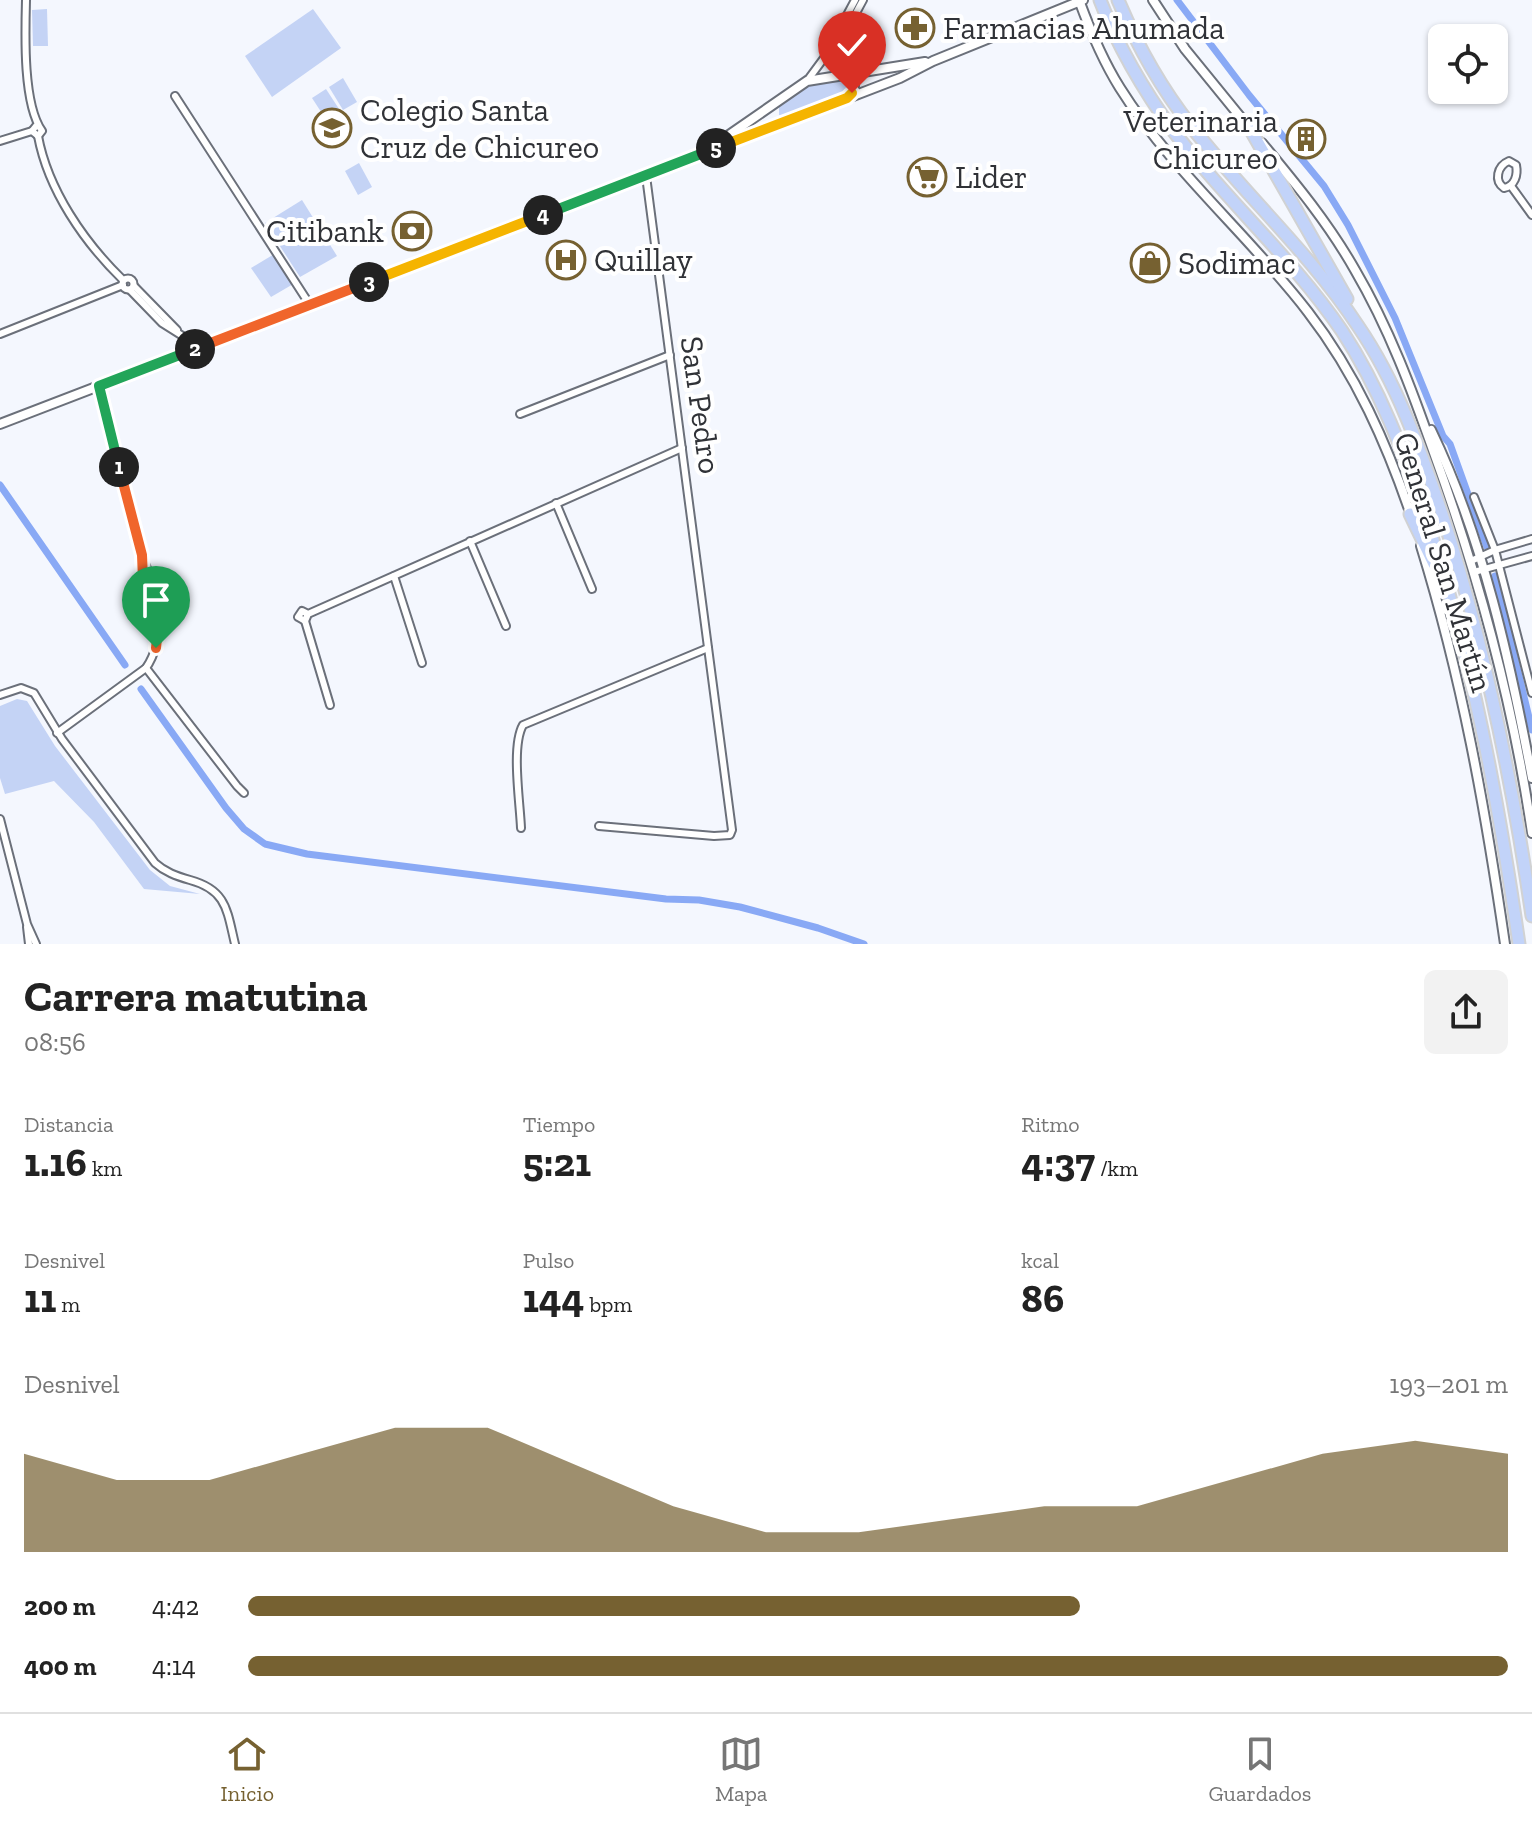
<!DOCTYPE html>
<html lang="es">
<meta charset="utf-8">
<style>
:root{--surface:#fff;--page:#f2f2f2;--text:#222;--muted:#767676;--line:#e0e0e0;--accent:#766131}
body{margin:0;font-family:"Zilla Slab",serif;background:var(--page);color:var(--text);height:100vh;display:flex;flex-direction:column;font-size:30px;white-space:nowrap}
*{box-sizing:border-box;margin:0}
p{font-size:26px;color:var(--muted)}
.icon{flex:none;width:44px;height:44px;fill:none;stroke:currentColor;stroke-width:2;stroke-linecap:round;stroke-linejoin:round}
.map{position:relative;height:944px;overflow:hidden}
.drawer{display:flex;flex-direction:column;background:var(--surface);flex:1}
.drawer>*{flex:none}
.fabs{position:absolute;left:1428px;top:24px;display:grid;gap:16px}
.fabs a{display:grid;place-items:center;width:80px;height:80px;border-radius:12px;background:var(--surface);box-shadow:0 2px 6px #0004;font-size:40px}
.pin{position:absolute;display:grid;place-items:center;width:68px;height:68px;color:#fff;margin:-82px -34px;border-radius:50% 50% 50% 0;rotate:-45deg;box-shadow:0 0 8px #0007}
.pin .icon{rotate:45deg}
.km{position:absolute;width:40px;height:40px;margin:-20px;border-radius:50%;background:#222;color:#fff;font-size:22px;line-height:40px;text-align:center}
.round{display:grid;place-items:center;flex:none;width:84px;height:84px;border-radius:12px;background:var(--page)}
.headline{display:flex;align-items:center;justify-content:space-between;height:136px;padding:0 24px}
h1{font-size:44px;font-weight:800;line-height:60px}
.figures{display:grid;grid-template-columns:repeat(3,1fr);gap:12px;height:136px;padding:8px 24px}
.figures div{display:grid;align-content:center}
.figures b{font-size:40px;font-weight:800}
.figures small{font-size:22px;font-weight:400}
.figures p{font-size:22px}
.chart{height:224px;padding:16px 24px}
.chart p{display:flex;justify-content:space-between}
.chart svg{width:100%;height:144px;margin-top:8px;fill:var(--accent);opacity:.7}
ul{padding:0 24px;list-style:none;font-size:26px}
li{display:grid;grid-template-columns:128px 96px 1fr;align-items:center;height:60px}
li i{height:20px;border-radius:10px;background:var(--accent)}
.dock{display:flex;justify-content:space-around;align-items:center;height:112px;border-top:2px solid var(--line);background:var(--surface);font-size:22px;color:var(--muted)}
.dock a{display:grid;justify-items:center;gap:4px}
.dock .selected{color:var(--accent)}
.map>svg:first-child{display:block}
.green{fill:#c4d3f5}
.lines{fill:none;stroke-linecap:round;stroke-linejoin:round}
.canal{stroke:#89a9f5;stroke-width:7}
.street-casing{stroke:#6b707a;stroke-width:10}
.secondary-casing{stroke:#6b707a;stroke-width:12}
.highway-casing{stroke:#d1d2d3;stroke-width:15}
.street{stroke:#fff;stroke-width:6}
.secondary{stroke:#fff;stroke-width:8}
.highway{stroke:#c2d3f9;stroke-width:11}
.split-1-casing{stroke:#fff;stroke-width:16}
.split-2-casing{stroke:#fff;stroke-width:16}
.split-3-casing{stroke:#fff;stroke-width:16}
.split-4-casing{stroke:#fff;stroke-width:16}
.split-5-casing{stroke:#fff;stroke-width:16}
.split-6-casing{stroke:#fff;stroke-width:16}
.split-1{stroke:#f0652b;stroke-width:10}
.split-2{stroke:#22a559;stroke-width:10}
.split-3{stroke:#f0652b;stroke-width:10}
.split-4{stroke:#f5b400;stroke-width:10}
.split-5{stroke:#22a559;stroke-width:10}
.split-6{stroke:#f5b400;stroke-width:10}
.labels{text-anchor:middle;stroke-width:8;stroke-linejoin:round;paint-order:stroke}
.poi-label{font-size:32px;fill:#303237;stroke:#fff;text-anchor:start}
.street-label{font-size:32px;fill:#303237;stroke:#fff}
</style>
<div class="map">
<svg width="1532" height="944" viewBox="0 0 1532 944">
<rect width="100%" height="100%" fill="#f4f7fe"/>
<g class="green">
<path d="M47 9 48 46H33L32 10Z"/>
<path d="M313 9 341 48 272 97 245 56Z"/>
<path d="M343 78 357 102 343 110 329 87Z"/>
<path d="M843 79 848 88 843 96 786 118 779 115V104L809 83Z"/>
<path d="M326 89 341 112 327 121 312 98Z"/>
<path d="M359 163 372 187 358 195 345 171Z"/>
<path d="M302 200 337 256 300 277 265 223Z"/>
<path d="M276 253 295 283 271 297 251 268Z"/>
<path d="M17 699 27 701 55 746 150 870 170 886 200 894 144 889 94 822 54 781 5 794 0 778V706Z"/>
</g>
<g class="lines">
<g class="canal">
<path d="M1177 0 1249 95 1324 186 1348 225 1395 318 1443 436 1450 444 1487 547"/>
<path d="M0 485 125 665"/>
<path d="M1495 576 1532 730"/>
<path d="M141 689 226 808 244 829 265 844 307 854 666 899 699 900 740 907 818 928 864 944"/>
</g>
<g class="street-casing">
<g id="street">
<path d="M26 0C25 36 23 104 42 131L38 136 32 131 36 126"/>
<path d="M848 74 836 61 835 52 863 0"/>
<path d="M807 81 824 58 855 0"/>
<path d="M175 96 310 305"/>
<path d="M38 136C48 190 84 242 123 280"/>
<path d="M0 141 32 131"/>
<path d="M1509 161 1516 165C1518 175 1515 186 1504 188 1494 181 1497 166 1509 161Z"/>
<path d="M1511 186 1532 215"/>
<circle cx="128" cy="284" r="5.5"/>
<path d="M134 286 177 330"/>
<path d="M130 290 162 323 200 347"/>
<path d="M0 334 123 285"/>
<path d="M520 414 670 355"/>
<path d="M1474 497 1495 550 1532 693"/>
<path d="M556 503 592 589"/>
<path d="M470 541 506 626"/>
<path d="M142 555 143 579 156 625"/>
<path d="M1471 561 1495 550 1532 539"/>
<path d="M1474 572 1532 556"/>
<path d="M394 576 422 663"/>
<path d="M308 614 302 611 298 617 305 621 308 614 682 448"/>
<path d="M305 621 330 705"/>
<path d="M146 668 237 786 244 793"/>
<path d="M0 695 21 688 34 693 62 739 155 863C165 872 176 876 190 880 227 890 227 911 235 944"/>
<path d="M57 733 146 668C158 651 160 629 159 609 157 586 146 570 140 549 125 495 111 441 99 386"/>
<path d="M0 819 27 924 36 944"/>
<path d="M599 826 714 836 730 835 732 830 646 176"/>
<path d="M521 828C520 802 511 746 523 725L708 648"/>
<path d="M27 927 29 944"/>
</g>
</g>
<g class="secondary-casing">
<g id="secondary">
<path d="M1079 0C1090 30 1103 61 1120 88 1172 171 1249 235 1308 312 1356 374 1387 444 1412 518"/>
<path d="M1153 0 1185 49 1251 130"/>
<path d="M848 97 854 86 848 74"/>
<path d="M1262 143C1296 184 1329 224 1355 270 1389 328 1412 390 1434 453 1479 577 1513 703 1532 833"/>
<path d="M716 144 807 81 925 62"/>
<path d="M0 424 900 78 933 61 1083 0"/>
<path d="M1431 430C1483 538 1510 661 1532 778"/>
<path d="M1421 546C1462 679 1485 807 1505 944"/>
</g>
</g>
<g class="highway-casing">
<g id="highway">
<path d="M1100 0C1118 47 1144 91 1174 132 1227 201 1293 259 1342 331 1380 389 1404 453 1426 518 1472 658 1498 799 1519 944"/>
<path d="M1118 0C1137 45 1161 88 1191 126 1244 194 1310 253 1358 326 1397 383 1420 449 1442 514 1485 645 1512 779 1532 916"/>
<path d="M1249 127 1347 299"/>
<path d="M1410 514 1434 564"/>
</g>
</g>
<use href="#street" class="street"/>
<use href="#secondary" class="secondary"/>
<use href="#highway" class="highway"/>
</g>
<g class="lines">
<g class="split-1-casing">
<path id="split-1" d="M119 467 142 555 143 579 158 629 156 648"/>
</g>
<g class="split-2-casing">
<path id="split-2" d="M119 467 99 386 195 349"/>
</g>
<g class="split-3-casing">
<path id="split-3" d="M195 349 369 282"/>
</g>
<g class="split-4-casing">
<path id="split-4" d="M369 282 543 215"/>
</g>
<g class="split-5-casing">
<path id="split-5" d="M543 215 716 148"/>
</g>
<g class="split-6-casing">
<path id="split-6" d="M716 148 847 98 852 93"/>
</g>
<use href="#split-1" class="split-1"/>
<use href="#split-2" class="split-2"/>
<use href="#split-3" class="split-3"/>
<use href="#split-4" class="split-4"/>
<use href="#split-5" class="split-5"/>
<use href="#split-6" class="split-6"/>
</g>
<defs>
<g id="pharmacy-ring" transform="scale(2)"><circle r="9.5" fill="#fff" stroke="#766131" stroke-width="1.5"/><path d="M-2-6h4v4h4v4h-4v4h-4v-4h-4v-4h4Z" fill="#766131"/></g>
<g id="school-ring" transform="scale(2)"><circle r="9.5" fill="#fff" stroke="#766131" stroke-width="1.5"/><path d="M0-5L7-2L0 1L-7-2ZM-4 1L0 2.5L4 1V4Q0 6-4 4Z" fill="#766131"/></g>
<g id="building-ring" transform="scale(2)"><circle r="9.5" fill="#fff" stroke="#766131" stroke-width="1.5"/><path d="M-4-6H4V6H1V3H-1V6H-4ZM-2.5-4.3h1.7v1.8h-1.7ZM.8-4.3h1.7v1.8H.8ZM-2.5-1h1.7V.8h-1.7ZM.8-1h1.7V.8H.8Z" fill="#766131"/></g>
<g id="supermarket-ring" transform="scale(2)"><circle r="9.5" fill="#fff" stroke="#766131" stroke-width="1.5"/><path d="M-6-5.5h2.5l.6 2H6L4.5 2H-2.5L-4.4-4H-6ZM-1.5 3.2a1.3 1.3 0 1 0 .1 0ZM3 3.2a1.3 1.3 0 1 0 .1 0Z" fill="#766131"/></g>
<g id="bank-ring" transform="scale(2)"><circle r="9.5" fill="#fff" stroke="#766131" stroke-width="1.5"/><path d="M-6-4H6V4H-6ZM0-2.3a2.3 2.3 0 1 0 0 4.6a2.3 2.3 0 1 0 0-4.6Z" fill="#766131"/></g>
<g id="hospital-ring" transform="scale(2)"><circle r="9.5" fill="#fff" stroke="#766131" stroke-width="1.5"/><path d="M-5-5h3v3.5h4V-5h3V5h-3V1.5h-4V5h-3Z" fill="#766131"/></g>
<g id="shop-ring" transform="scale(2)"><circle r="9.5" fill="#fff" stroke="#766131" stroke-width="1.5"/><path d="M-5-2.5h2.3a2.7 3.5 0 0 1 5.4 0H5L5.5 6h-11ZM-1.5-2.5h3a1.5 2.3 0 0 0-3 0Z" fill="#766131"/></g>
</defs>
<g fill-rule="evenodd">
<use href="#pharmacy-ring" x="915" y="28"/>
<use href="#school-ring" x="332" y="128"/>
<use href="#building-ring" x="1306" y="139"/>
<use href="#supermarket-ring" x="927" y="177"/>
<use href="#bank-ring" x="412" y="231"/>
<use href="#hospital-ring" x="566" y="260"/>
<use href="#shop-ring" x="1150" y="263"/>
</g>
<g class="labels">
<g class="poi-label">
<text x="943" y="39">Farmacias Ahumada</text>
<text x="360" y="121">Colegio Santa<tspan x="360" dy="37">Cruz de Chicureo</tspan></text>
<text x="1278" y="132" text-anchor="end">Veterinaria<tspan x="1278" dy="37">Chicureo</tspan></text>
<text x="955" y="188">Lider</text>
<text x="384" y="242" text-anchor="end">Citibank</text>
<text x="594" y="271">Quillay</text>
<text x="1178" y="274">Sodimac</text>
</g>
<g class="street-label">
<text transform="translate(701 405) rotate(82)" y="11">San Pedro</text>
<text transform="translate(1444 562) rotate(73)" y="11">General San Martín</text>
</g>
</g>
</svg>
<div class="fabs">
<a><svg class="icon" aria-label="locate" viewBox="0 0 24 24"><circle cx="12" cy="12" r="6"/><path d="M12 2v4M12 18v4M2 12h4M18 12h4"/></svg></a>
</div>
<div class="pin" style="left:156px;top:648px;background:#1e9e55"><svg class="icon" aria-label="arrive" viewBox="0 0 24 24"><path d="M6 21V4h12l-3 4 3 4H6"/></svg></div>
<div class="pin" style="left:852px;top:93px;background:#d93025"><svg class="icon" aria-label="check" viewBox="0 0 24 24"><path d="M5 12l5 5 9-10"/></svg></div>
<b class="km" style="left:119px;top:467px">1</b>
<b class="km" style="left:195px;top:349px">2</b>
<b class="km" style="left:369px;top:282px">3</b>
<b class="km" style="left:543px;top:215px">4</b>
<b class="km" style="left:716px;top:148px">5</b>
</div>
<section class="drawer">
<div class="headline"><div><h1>Carrera matutina</h1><p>08:56</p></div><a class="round"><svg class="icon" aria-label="share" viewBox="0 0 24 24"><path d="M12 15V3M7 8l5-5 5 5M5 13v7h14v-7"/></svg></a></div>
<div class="figures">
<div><p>Distancia</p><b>1.16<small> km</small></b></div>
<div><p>Tiempo</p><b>5:21</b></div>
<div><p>Ritmo</p><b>4:37<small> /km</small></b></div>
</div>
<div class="figures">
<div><p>Desnivel</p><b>11<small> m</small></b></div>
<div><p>Pulso</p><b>144<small> bpm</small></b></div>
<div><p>kcal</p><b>86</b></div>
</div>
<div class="chart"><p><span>Desnivel</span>193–201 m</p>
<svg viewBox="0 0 160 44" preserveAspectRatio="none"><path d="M0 44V14L10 22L20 22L30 14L40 6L50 6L60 18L70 30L80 38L90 38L100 34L110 30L120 30L130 22L140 14L150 10L160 14V44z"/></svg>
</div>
<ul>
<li><b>200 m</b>4:42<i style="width:66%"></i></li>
<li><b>400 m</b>4:14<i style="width:100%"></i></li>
</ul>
</section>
<nav class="dock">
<a class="selected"><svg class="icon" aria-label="home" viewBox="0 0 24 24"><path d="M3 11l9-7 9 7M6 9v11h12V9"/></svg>Inicio</a>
<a><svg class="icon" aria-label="map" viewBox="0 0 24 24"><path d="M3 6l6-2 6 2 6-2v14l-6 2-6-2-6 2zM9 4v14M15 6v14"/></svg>Mapa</a>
<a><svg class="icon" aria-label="saved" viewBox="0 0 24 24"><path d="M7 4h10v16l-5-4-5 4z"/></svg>Guardados</a>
</nav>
